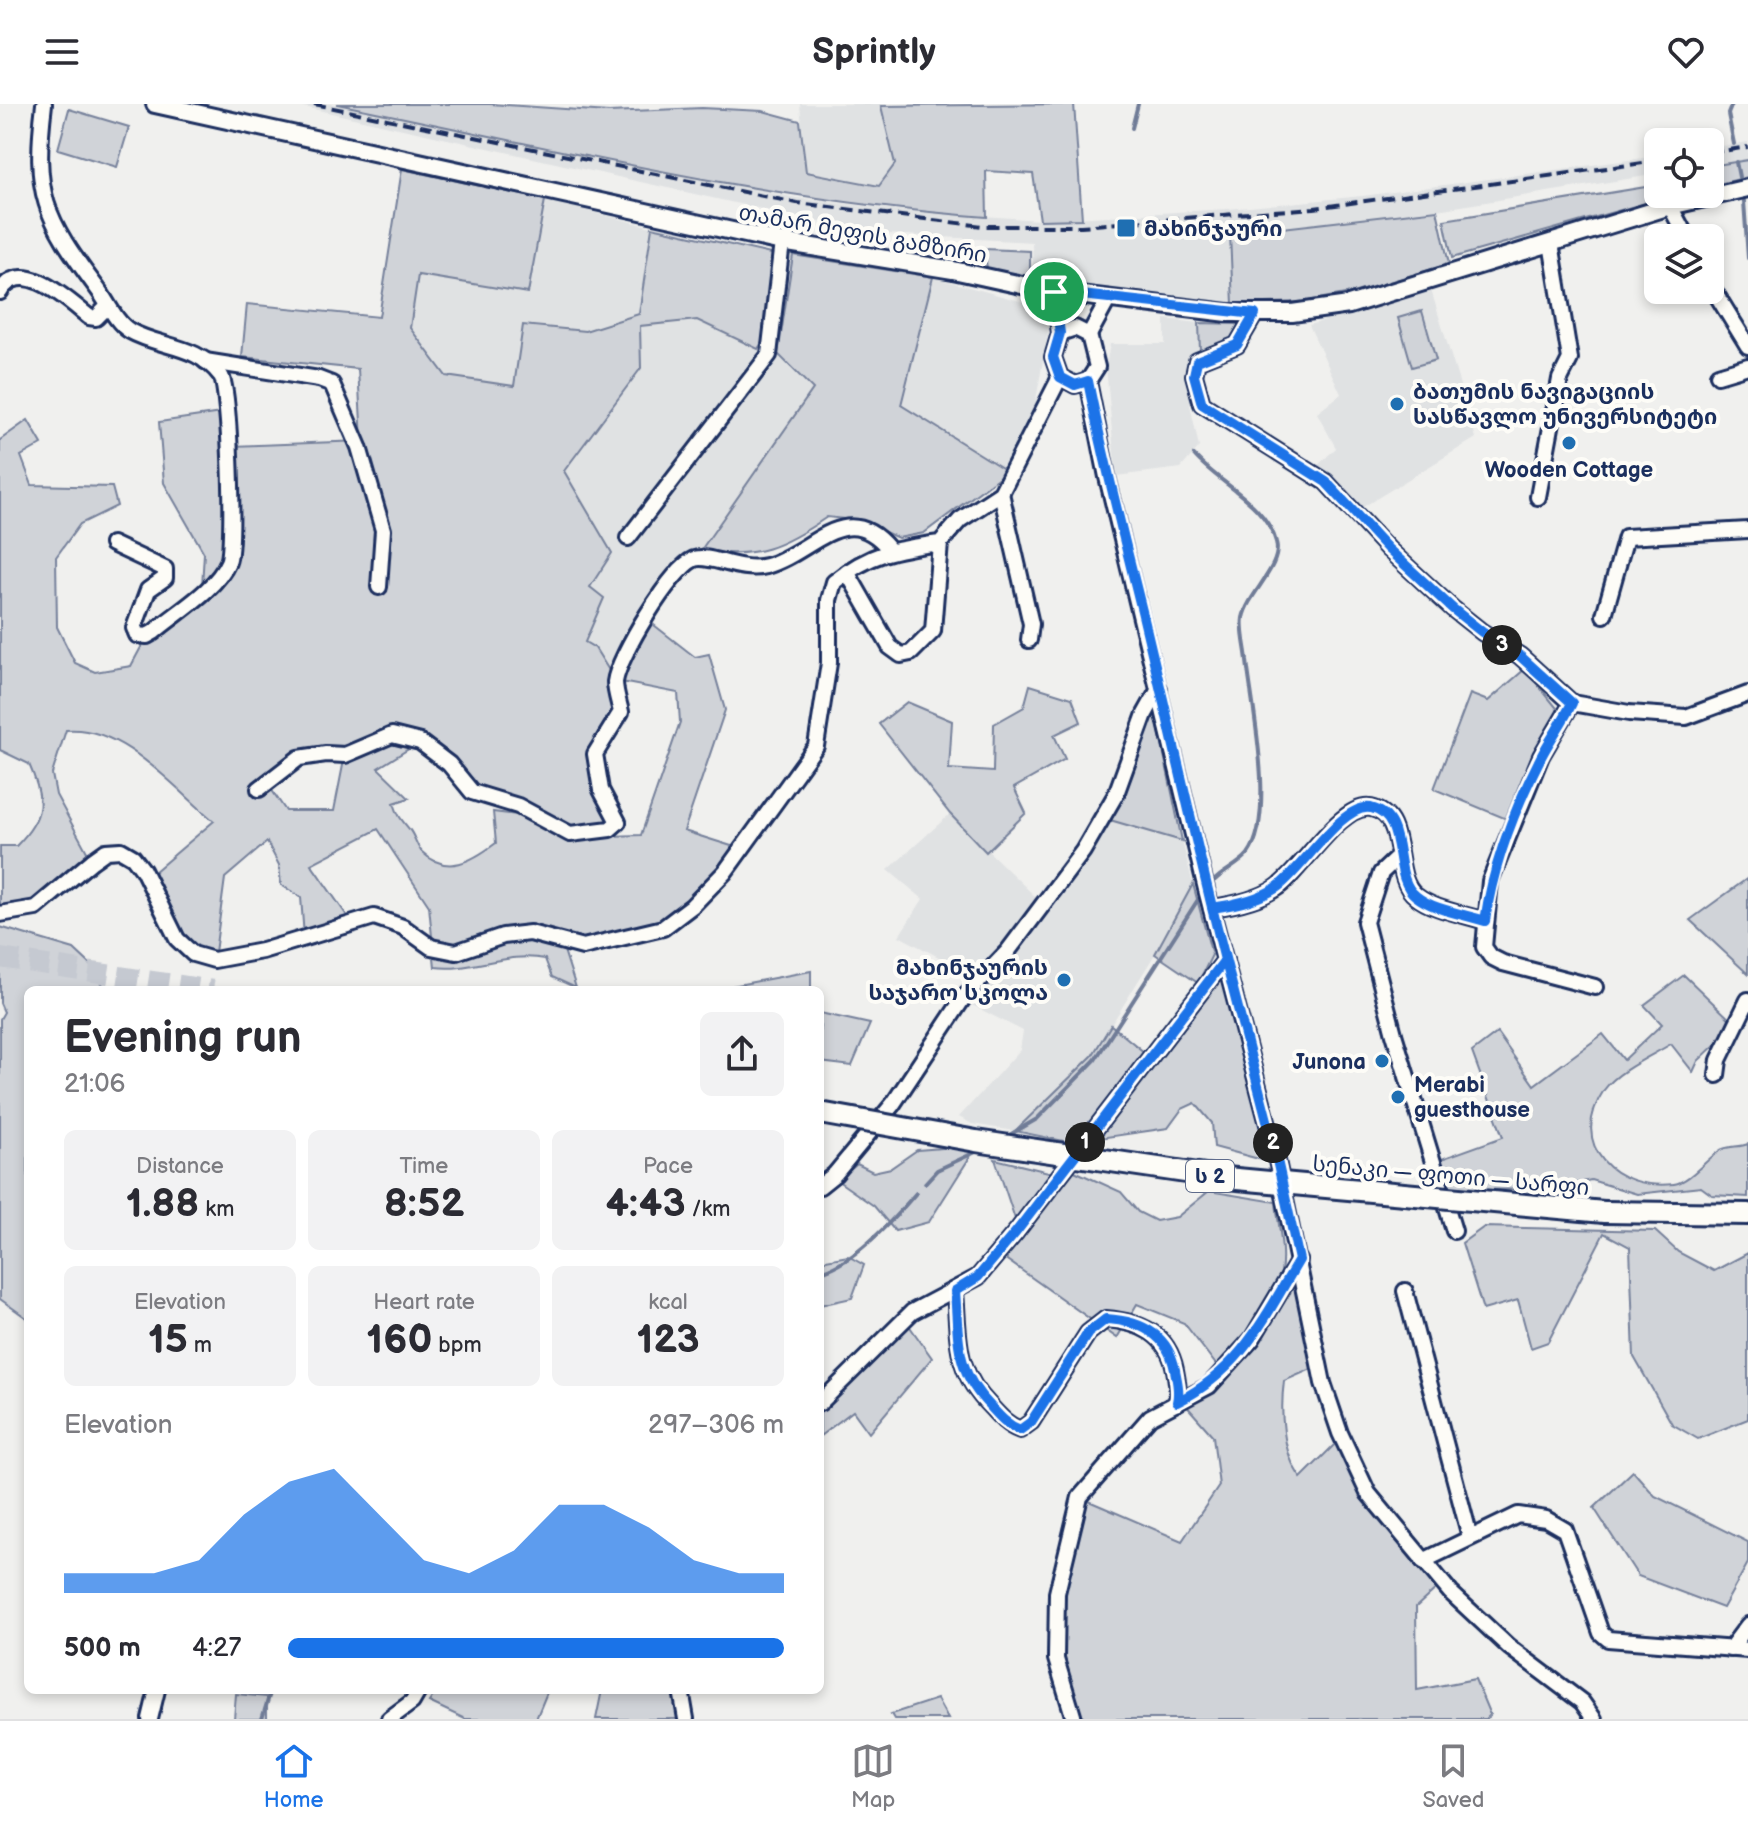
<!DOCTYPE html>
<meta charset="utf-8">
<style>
:root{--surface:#fff;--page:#f2f2f3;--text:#2b2b33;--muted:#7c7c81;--line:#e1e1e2;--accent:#1a73e8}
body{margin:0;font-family:"Balsamiq Sans","Noto Sans Georgian",sans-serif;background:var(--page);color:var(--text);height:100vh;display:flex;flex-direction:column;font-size:30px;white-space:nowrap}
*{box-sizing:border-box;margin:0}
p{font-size:26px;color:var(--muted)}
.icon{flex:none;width:44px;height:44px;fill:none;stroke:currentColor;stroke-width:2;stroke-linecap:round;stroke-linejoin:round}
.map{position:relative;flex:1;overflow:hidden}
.panel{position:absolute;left:24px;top:882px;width:800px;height:708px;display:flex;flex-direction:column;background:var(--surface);border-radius:12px;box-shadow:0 4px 12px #0003}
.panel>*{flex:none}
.controls{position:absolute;left:1644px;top:24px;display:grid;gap:16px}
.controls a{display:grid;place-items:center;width:80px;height:80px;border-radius:12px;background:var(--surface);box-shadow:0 4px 12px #0003;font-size:40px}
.pin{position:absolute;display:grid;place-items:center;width:68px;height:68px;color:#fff;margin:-34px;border:4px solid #fff;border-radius:50%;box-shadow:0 2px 8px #0007}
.km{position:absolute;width:40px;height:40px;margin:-20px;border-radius:50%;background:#222;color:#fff;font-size:22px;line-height:40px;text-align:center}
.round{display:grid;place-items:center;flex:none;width:84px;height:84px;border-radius:12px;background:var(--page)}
.summary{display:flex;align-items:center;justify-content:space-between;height:136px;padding:0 40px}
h1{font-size:44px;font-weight:800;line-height:60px}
.metrics{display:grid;grid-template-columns:repeat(3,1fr);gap:12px;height:136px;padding:8px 40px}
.metrics div{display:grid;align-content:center;border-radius:12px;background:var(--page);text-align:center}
.metrics b{font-size:40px;font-weight:800}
.metrics small{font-size:22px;font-weight:400}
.metrics p{font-size:22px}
.chart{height:224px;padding:16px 40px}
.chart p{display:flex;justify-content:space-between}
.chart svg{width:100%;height:144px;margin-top:8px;fill:var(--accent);opacity:.7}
ul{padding:0 40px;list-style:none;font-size:26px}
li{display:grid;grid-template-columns:128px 96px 1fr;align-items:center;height:60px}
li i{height:20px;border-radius:10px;background:var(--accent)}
header{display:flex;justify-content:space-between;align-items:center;height:104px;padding:0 40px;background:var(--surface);font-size:36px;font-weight:800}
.dock{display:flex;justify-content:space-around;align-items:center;height:112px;border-top:2px solid var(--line);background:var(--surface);font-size:22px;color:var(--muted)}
.dock a{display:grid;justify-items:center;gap:4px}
.dock .selected{color:var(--accent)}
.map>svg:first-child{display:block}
.built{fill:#e0e2e3}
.green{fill:#d0d3d8;stroke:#76819b;stroke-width:2;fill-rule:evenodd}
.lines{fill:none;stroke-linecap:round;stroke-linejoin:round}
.stream{stroke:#6f7b97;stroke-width:4}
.highway-tunnel{stroke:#c5c9d1;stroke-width:20;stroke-dasharray:20 10;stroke-linecap:butt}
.minor-casing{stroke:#1b2f5e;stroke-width:20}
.major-casing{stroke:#1b2f5e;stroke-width:22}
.highway-casing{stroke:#1b2f5e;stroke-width:26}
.minor{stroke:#fdfcf7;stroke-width:14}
.major{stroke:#fdfcf7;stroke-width:16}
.highway{stroke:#fdfcf7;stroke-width:20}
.rail{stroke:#1b2f5e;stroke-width:4;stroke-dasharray:12 6;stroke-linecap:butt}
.highway-bridge-casing{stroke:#1b2f5e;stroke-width:26;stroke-linecap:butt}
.highway-bridge{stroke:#fdfcf7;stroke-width:20}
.route-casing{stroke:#fff;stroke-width:16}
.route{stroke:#1a73e8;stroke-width:10}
.poi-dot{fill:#1f6fb2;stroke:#fdfcf7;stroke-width:3}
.labels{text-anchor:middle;stroke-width:8;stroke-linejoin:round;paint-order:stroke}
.shield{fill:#fdfcf7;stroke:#5f6c8c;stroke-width:2}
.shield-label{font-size:20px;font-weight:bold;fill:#1b2f5e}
.poi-label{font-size:22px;font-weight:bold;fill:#1b2f5e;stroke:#fdfcf7;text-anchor:start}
.street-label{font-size:22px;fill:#1b2f5e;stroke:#fdfcf7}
</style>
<header><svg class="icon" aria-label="menu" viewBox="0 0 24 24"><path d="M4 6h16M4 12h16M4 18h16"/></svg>Sprintly<svg class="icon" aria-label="heart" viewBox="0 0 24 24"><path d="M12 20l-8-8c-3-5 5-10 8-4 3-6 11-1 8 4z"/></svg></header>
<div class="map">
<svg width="1748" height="1615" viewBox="0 0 1748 1615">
<rect width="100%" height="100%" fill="#f0f0ee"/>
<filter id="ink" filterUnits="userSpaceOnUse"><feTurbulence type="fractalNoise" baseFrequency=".0125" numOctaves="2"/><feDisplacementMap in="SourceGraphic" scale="16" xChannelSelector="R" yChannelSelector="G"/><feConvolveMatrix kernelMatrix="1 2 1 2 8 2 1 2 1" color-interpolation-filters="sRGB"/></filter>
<g filter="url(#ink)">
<g class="built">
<path d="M291 0H337L797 94 894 106 1040 116 1228 105 1363 92 1658 52V70L1437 106 1231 130 1233 200 1183 199 1033 173 1032 138 869 129Z"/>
<path d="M800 0H881L896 60 879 82 806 68Z"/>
<path d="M1748 38V56L1710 62V44Z"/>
<path d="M545 96 652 123 639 210 585 227 524 221 514 282 446 272 410 224 418 171 528 188Z"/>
<path d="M933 173 1041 203 1049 223 1034 307 1012 363 1007 367 901 301Z"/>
<path d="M1431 186 1476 334 1358 406 1313 366 1336 344 1317 309 1341 290 1309 221Z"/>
<path d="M1165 215 1199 219 1197 304 1190 300 1199 343 1181 364 1116 372 1106 262 1110 240H1165Z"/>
<path d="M697 216 758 245 778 250 813 285 695 455 680 465 615 577 585 538 604 494 589 484 563 367 641 264 640 222Z"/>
<path d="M950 710 1044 801 982 876 899 832 923 795 888 766Z"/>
<path d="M1110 716 1182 737 1193 780 1155 850 1092 952 1015 1027 972 1020 959 1013 1020 946 1023 927 968 899 1047 808 1089 753Z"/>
</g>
<g class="green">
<path d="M337 0H490L609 8 702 4 763 7 800 17 806 68 879 82 895 60 881 2 1074 0 1082 115 1040 116 1033 70 986 67 987 113C767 97 553 44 337 0Z"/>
<path d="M69 5 129 23 117 63 58 45Z"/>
<path d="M1748 56V73L1710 82V62Z"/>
<path d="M402 65 545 96 528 189 418 171 410 224 446 272 514 282 523 221 585 227 639 210 652 123 775 151 763 237 758 245 697 216 640 222 641 264 564 367 612 449 590 483 604 494 585 538 595 544 615 576 645 514 695 553 709 550 725 606 684 727 741 745 680 813 583 843 561 837 576 884 552 873 545 855C507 847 472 868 435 863L429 802 378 725 311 760 352 819 304 833 301 793 281 781 279 761 267 738 225 774 214 856 193 850 147 774 214 717C173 683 123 621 66 626L52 670 56 691 92 757 46 799 0 810V742H16C45 713 45 696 29 660L0 646V336L28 316 42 340 21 352 32 381 112 383 117 402 80 420 56 453 57 523 75 559 95 568 131 562 147 532 154 528 159 534 173 510 202 482 204 449 164 379 159 318 228 308 232 342 362 337 358 265 242 253 247 200 379 213ZM616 577 678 589 680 618 641 731 609 732 618 718 595 650 621 608ZM420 638 493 696 542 714 493 708 496 739C472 757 447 772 422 748 416 742 415 732 409 725 401 715 398 712 394 699L409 694 378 664ZM345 651 334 707H286L267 679 299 654Z"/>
<path d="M1658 81V90H1677L1452 154 1444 116Z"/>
<path d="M1437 106 1449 160 1356 188 1302 198 1233 200 1230 130Z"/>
<path d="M984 145 1030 147V173L987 164Z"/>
<path d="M793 151 933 173 901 301 1007 367 924 429 898 434 861 417 827 413C783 443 756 456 701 446L813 285 778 250Z"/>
<path d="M1422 207 1436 256 1412 263 1398 214Z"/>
<path d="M1199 219 1238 220 1237 236 1200 249Z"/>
<path d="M1525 565 1560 608 1509 716 1434 685 1470 590 1488 597Z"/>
<path d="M1030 581 1072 594 1081 618 1054 631 1065 655 1014 684 1026 709 986 748 950 710 879 620 907 598 952 617 949 665 993 668 994 620 1024 603Z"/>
<path d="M1155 607 1182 737 1110 716Z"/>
<path d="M1748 774V870L1690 816Z"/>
<path d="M1193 780 1212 851 1198 879 1155 850Z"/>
<path d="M0 823 74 845 90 860 106 886H28V1215L0 1195V915L4 908 0 899Z"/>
<path d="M811 867V886H723L727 883Z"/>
<path d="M1223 868 1270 1058 1214 1043 1212 1019 1195 999 1182 1005 1168 1024 1093 1035Z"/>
<path d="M1684 871 1736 921 1698 957 1693 968 1671 940C1651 952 1617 967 1604 986 1567 1042 1616 1087 1674 1080 1689 1078 1706 1056 1719 1047 1727 1041 1739 1044 1748 1040V1093L1712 1091 1701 1083 1637 1090 1591 1076 1551 1085 1467 1086 1443 1092 1433 1058 1503 1033 1472 948 1497 929 1534 981 1603 930 1624 956 1662 920 1644 901Z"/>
<path d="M820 909 870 920 852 962 820 958Z"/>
<path d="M1111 921 1145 949 1078 1040 1015 1027 1092 952Z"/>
<path d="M956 1043 973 1048 929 1118 895 1127 874 1102 838 1077 857 1060 873 1068 891 1064 917 1046Z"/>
<path d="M995 1055 1053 1069 1016 1118Z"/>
<path d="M1070 1065 1121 1088 1138 1108 1156 1117 1177 1113 1209 1087 1276 1098C1278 1120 1285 1147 1281 1168 1274 1203 1240 1236 1217 1262L1184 1219 1137 1200 1117 1234 1004 1154Z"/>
<path d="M1484 1123 1655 1127 1678 1148 1714 1167 1748 1149V1315L1698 1335 1672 1320 1634 1253 1630 1143 1604 1129 1548 1238 1531 1244 1518 1196 1483 1206 1462 1139Z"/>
<path d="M848 1152 864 1161 852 1194 820 1201V1157Z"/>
<path d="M1295 1170 1314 1264 1284 1277C1280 1307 1282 1349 1301 1374L1339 1336 1439 1482 1416 1503 1417 1586 1475 1575 1490 1611 1486 1615H1083L1056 1555 1061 1490 1084 1395 1182 1437 1219 1382 1213 1332 1184 1299 1216 1284Z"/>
<path d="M908 1220 932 1254 869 1329 853 1307 820 1332V1307Z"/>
<path d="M1633 1367 1655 1392 1748 1438V1459L1723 1504 1638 1472 1594 1404Z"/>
<path d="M437 1586H548L536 1615H465L429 1598Z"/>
<path d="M602 1586H676L681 1615H596Z"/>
<path d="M236 1590 267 1593V1615H234Z"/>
<path d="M937 1595 948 1615H894L891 1610Z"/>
</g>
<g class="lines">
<g class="stream">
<path d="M1732 0 1728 10 1734 40"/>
<path d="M1132 24 1138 0"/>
<path d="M1736 58 1739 73"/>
<path d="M1744 97 1748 154"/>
<path d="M1194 351C1219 380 1266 399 1276 438 1283 462 1248 489 1243 514 1241 527 1246 544 1247 557 1252 603 1276 712 1248 750 1240 760 1224 767 1215 776"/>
<path d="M1006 1033 1037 1015 1095 956 1199 794"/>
<path d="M925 1079 937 1066 980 1046"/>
<path d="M820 1168C853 1160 894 1115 916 1089"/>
<path d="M262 1615 271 1586"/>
</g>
<path class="highway-tunnel" d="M0 854 213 886"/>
<g class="minor-casing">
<g id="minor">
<path d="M44 0C33 90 44 113 97 184 107 197 115 218 130 227 160 244 198 240 221 272 230 286 235 443 228 458 216 486 177 508 154 528L147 532 137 531 134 524 148 486 165 474V465L112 440"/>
<path d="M1670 102 1687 134"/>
<path d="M1710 180 1748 242"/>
<path d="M0 188C21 151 69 197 89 213L96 214 108 202"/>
<path d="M1255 210 1237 241 1197 257 1194 271 1202 300 1326 378 1388 445 1453 505 1482 528 1520 552 1572 599 1629 609 1686 613 1748 590"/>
<path d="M1060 229 1075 224 1089 231"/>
<path d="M1089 231 1097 263 1088 277 1107 373 1207 789 1275 1047 1323 1279 1340 1329 1368 1389 1451 1489 1509 1543 1582 1598 1594 1615"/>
<path d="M1089 231 1108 196"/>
<path d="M205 257 319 275 332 280 359 343 383 426 379 483"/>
<path d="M1718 271 1748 262"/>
<path d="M1060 273 1075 281 1088 277"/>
<path d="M1001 389 1031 520 1029 536"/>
<path d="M1538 393 1560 275 1570 255 1551 139"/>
<path d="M628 434 769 251 782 138"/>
<path d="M847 468 890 543 901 551 911 549 933 527 940 439"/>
<path d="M1604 511 1626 433 1748 426"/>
<path d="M1572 599 1541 652 1490 777 1484 843 1491 853 1503 859 1595 883"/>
<path d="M259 685 299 654 326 650 345 651 392 631 420 638 449 660 472 688 518 702 570 730 610 725 618 718 601 686 595 650 621 608C619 599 615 587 615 578 618 553 671 465 694 455 709 449 740 469 766 462 813 449 846 393 889 445"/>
<path d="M1399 752 1381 769 1365 818 1394 930 1454 1127"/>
<path d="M1212 804C1233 801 1258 796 1276 784 1301 768 1341 698 1371 704 1410 712 1390 773 1416 792 1433 806 1464 810 1485 817"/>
<path d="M0 810 36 804 92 757 106 747 121 746 133 753 143 766 177 835 193 850 214 856 262 847 374 813 403 823 431 843 456 848 503 832 530 829 583 843 663 824 692 802 725 768 816 642 829 559V496L834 478C870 449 895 445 940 439L960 416 1001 389 1060 273 1053 253 1060 229 1054 188"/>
<path d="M1717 971 1719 956 1748 896"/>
<path d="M820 1082 835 1070 893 1000 964 893 1008 847 1083 747 1116 690 1145 610 1159 585"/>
<path d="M955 1187C959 1236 954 1266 991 1303 1000 1313 1007 1321 1020 1326L1031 1318 1088 1229 1106 1215C1141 1218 1168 1230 1175 1266 1177 1277 1179 1287 1177 1298"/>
<path d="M1405 1187 1470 1433"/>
<path d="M820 1299 912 1208 978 1173 1016 1128 1225 856"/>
<path d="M1423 1457 1518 1411 1546 1415 1565 1426 1601 1529 1608 1535 1748 1546"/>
<path d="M1730 1545 1748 1521"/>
<path d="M681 1586 686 1615"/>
<path d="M150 1615 157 1586"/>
<path d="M389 1615 412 1598 419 1586"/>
<path d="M1074 1615 1056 1555 1057 1489 1080 1393 1150 1313 1209 1282 1252 1235 1299 1156"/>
</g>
</g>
<g class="major-casing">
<path id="major" d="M155 0 782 138 953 166 1054 188 1228 209H1292L1349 201 1670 102 1748 84"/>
</g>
<g class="highway-casing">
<path id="highway" d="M1604 1108 1748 1110"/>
</g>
<use href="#minor" class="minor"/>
<use href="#major" class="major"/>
<use href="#highway" class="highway"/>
<g class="rail">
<path d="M314 0 797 99 982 122H1081L1314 104 1658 57"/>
<path d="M1710 49 1748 43"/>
</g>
<g class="highway-bridge-casing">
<path id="highway-bridge" d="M820 1009 976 1037 1226 1074 1604 1108"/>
</g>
<use href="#highway-bridge" class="highway-bridge"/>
</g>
</g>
<g class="lines" filter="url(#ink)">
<g class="route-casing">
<path id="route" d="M1054 188 1060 229 1053 253 1060 273 1075 281 1088 277C1103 354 1123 430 1142 507 1170 623 1196 740 1225 856L1016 1128 978 1173 955 1187C959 1236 954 1266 991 1303 1000 1313 1007 1321 1020 1326L1031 1318 1088 1229 1106 1215C1141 1217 1168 1230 1175 1266 1177 1277 1180 1287 1177 1298 1241 1266 1264 1215 1299 1156L1275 1047 1212 804C1233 801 1258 796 1276 784 1301 768 1342 698 1371 704 1410 713 1390 773 1416 792 1433 806 1464 810 1485 817 1493 760 1515 704 1541 653 1550 635 1563 618 1572 599L1520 552 1482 528 1453 505 1388 445 1326 378 1202 300 1194 271 1197 257 1237 241 1255 210 1054 188"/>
</g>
<use href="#route" class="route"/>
</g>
<g class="poi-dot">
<rect x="1116" y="114" width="20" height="20" rx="4"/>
<circle cx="1397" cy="300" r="8"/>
<circle cx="1569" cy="339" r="8"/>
<circle cx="1064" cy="876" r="8"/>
<circle cx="1382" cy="957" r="8"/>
<circle cx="1398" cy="993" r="8"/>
</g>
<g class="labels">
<rect class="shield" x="1186" y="1056" width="48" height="32" rx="6"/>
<g class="shield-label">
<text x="1210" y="1079">ს 2</text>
</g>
<g class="poi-label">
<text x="1144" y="132">მახინჯაური</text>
<text x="1413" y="295">ბათუმის ნავიგაციის<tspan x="1413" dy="25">სასწავლო უნივერსიტეტი</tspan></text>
<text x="1569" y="373" text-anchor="middle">Wooden Cottage</text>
<text x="1048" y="871" text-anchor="end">მახინჯაურის<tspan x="1048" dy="25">საჯარო სკოლა</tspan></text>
<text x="1366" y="965" text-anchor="end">Junona</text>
<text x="1414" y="988">Merabi<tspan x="1414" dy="25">guesthouse</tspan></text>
</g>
<g class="street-label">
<text transform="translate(863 129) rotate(10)" y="8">თამარ მეფის გამზირი</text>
<text transform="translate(1451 1071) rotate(5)" y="8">სენაკი — ფოთი — სარფი</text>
</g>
</g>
</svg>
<div class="controls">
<a><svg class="icon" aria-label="locate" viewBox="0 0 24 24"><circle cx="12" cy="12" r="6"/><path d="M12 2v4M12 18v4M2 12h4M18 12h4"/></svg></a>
<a><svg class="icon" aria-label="layers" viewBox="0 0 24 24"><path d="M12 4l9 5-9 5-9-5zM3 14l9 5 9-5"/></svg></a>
</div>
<div class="pin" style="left:1054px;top:188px;background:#1e9e55"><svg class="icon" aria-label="arrive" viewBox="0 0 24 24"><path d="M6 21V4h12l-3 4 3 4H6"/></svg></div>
<b class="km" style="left:1085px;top:1038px">1</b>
<b class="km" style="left:1273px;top:1039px">2</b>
<b class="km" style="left:1502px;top:541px">3</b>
<section class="panel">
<div class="summary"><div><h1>Evening run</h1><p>21:06</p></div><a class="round"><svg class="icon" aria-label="share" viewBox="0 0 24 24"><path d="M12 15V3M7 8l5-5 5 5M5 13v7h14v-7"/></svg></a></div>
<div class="metrics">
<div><p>Distance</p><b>1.88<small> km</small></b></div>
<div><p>Time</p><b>8:52</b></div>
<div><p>Pace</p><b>4:43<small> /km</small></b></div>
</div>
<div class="metrics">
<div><p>Elevation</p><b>15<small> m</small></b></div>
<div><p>Heart rate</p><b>160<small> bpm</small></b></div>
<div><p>kcal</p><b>123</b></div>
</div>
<div class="chart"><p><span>Elevation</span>297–306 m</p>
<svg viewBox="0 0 160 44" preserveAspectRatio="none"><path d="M0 44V38L10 38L20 38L30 34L40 20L50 10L60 6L70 20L80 34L90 38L100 31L110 17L120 17L130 24L140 34L150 38L160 38V44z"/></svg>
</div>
<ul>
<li><b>500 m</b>4:27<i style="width:100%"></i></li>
</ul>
</section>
</div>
<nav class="dock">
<a class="selected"><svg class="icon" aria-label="home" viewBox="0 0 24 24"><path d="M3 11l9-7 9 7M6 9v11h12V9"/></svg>Home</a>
<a><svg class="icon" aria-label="map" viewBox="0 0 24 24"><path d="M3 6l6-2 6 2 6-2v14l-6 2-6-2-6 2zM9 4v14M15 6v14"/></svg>Map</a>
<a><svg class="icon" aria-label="saved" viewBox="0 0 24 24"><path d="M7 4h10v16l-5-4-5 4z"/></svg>Saved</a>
</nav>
